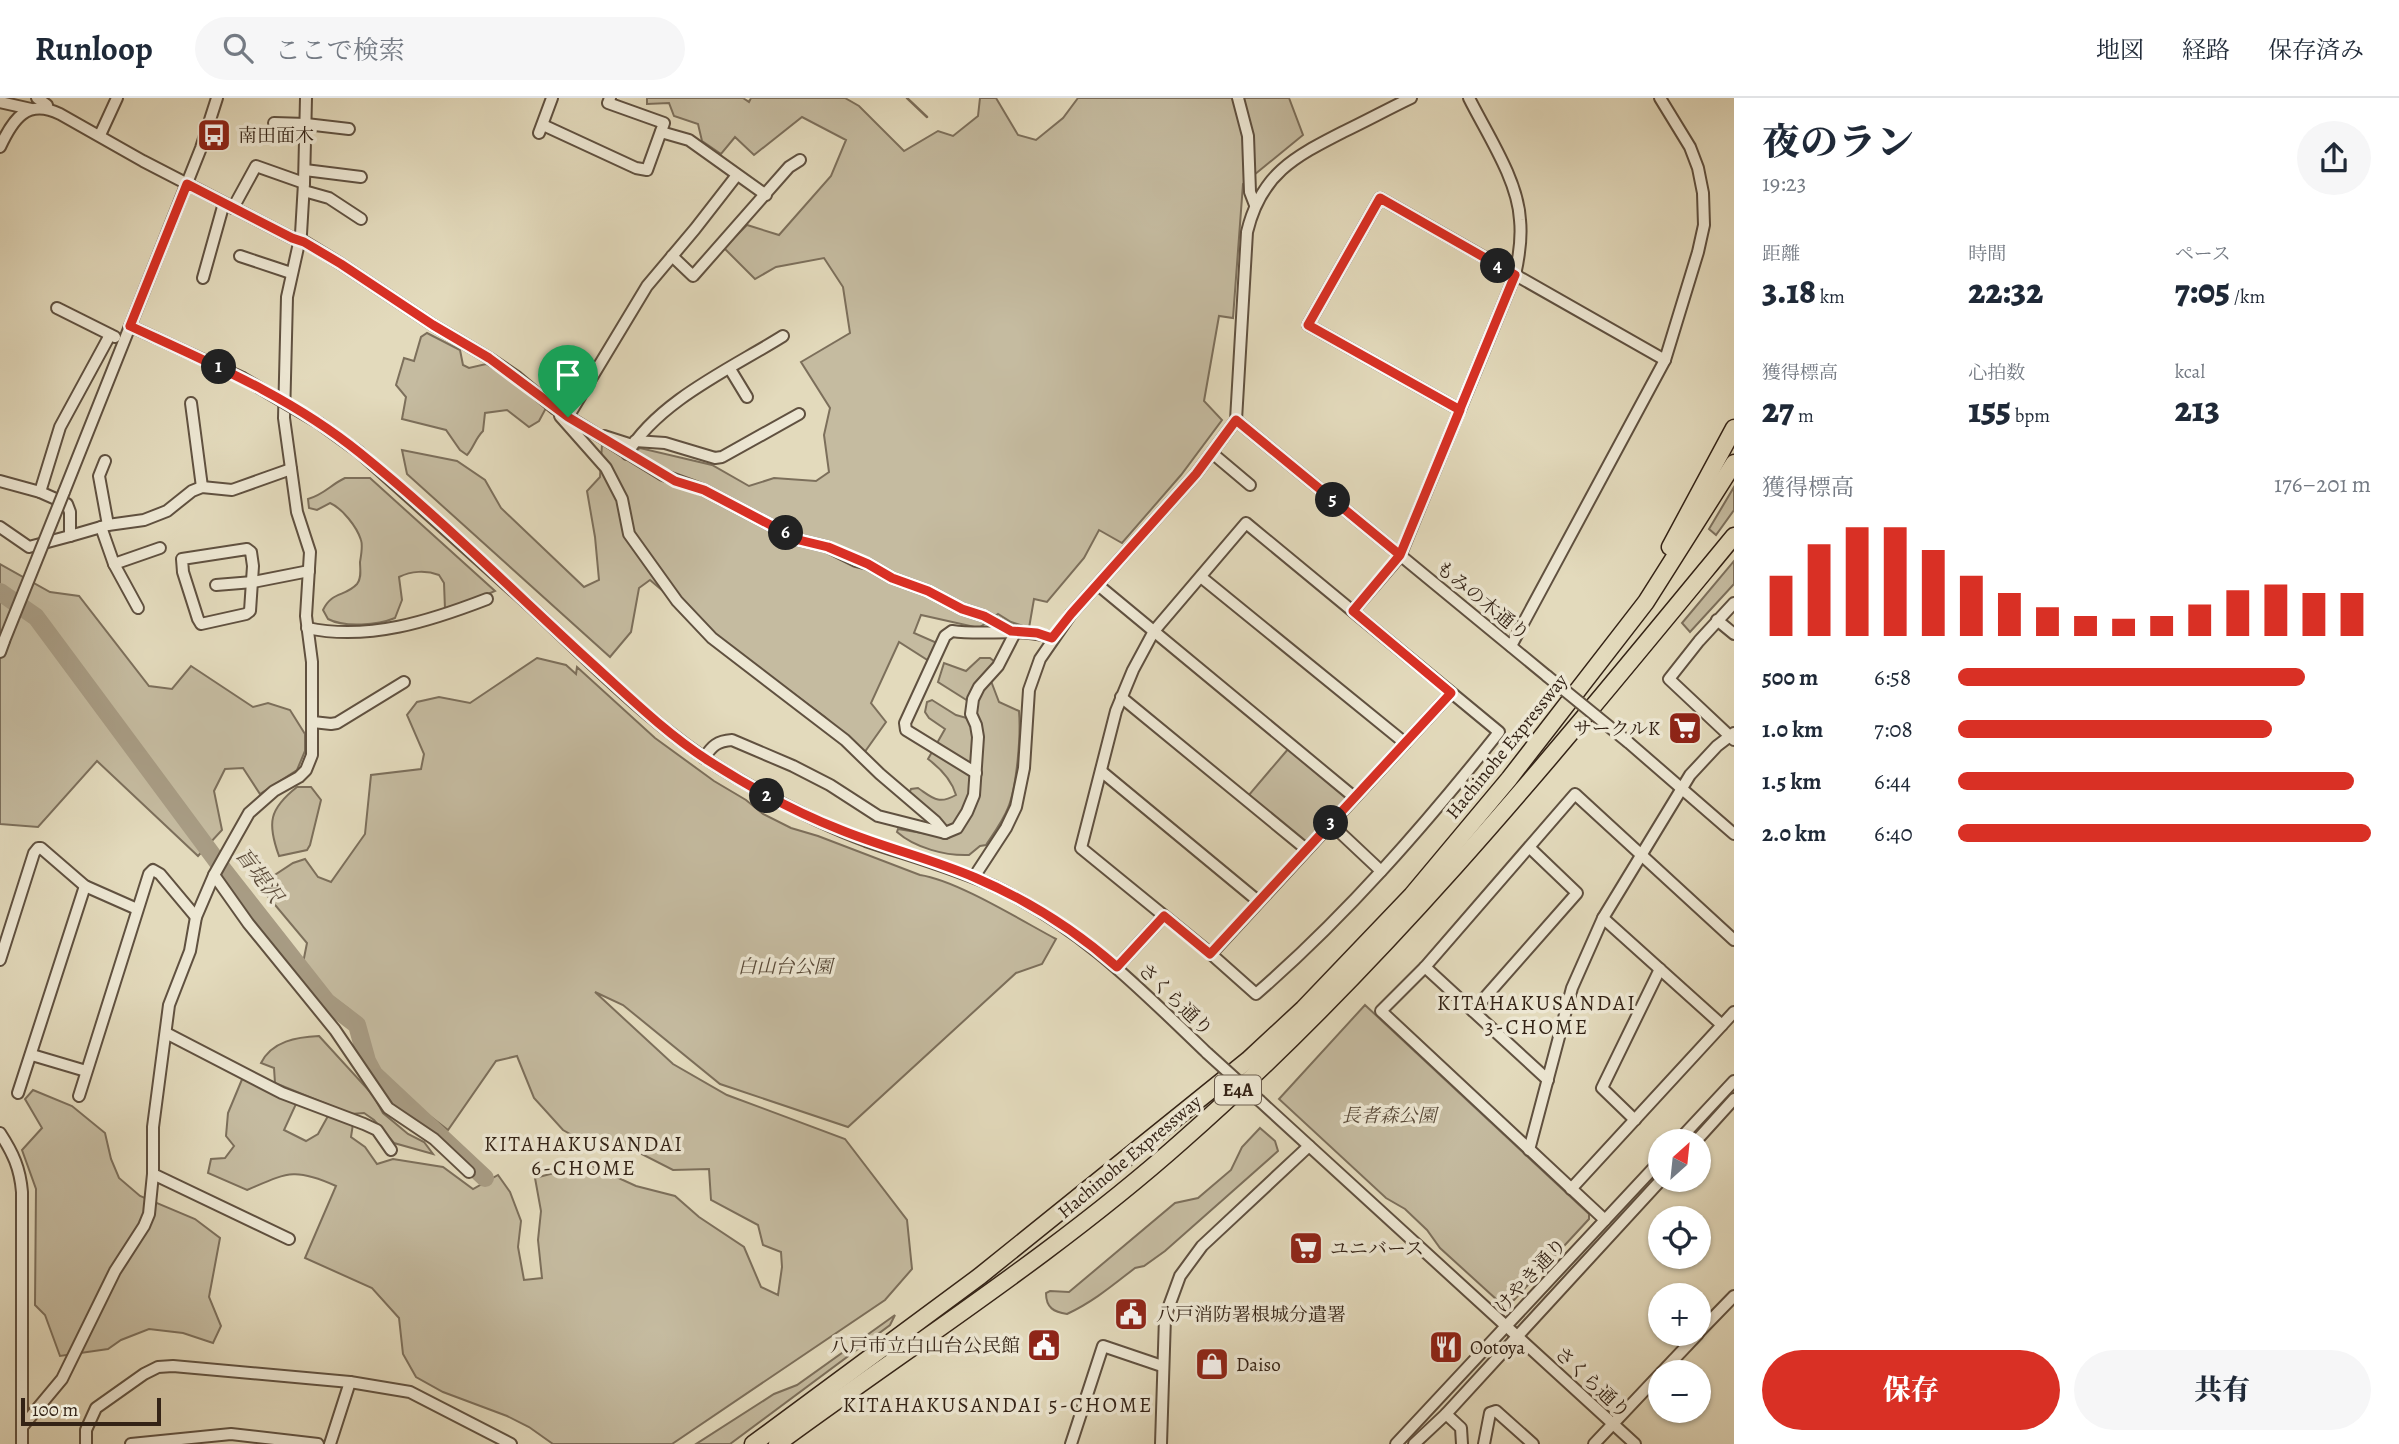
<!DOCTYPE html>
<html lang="ja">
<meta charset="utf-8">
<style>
:root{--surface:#fff;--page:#f6f6f7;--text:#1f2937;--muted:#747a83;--line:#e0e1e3;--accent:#d93025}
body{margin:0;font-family:Alegreya,"Noto Serif JP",serif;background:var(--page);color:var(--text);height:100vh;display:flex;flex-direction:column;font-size:26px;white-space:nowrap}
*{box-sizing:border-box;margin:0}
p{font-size:23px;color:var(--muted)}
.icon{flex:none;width:38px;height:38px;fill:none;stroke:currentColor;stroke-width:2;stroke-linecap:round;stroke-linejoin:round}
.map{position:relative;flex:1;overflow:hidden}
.drawer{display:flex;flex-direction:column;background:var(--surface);width:665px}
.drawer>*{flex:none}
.needle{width:46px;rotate:27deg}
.controls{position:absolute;left:1648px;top:1031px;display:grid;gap:14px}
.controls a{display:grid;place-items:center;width:63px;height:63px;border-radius:50%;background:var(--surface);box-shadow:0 2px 5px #0004;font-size:35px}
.scale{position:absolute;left:21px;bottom:18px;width:140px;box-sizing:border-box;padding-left:7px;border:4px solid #342316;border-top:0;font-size:19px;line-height:24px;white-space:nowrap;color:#342316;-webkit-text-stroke:5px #ede7d3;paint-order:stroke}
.pin{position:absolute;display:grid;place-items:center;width:60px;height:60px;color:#fff;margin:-72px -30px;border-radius:50% 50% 50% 0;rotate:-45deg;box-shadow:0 0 7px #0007}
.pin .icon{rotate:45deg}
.km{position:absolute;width:35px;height:35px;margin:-18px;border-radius:50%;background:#222;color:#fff;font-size:19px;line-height:35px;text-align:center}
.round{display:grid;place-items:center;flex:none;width:74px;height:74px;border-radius:37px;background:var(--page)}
.summary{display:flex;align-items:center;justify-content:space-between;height:119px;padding:0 28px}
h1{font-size:38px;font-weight:800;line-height:52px}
.figures{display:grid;grid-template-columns:repeat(3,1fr);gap:10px;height:119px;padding:7px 28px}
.figures div{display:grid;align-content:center}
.figures b{font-size:35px;font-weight:800}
.figures small{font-size:19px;font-weight:400}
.figures p{font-size:19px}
.chart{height:196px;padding:14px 28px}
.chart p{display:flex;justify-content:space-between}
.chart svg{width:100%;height:126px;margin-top:7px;stroke:var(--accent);stroke-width:6}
.cta{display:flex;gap:14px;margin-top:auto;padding:14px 28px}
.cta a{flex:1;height:80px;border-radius:42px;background:var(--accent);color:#fff;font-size:28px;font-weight:800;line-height:80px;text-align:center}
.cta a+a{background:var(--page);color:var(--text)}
ul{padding:0 28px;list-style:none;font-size:23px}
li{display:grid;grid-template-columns:112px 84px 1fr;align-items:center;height:52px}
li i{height:18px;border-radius:9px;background:var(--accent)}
header{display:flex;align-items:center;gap:42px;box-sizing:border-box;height:98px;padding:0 35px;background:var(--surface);border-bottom:2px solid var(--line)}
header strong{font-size:33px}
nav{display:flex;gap:38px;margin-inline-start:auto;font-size:24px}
.search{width:490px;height:63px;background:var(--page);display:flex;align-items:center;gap:18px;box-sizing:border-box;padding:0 24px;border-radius:38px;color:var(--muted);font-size:26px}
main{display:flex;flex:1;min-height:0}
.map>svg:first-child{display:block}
.green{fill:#c5bba0;stroke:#7c6f5b;stroke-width:2}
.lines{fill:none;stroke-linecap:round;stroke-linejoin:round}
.stream{stroke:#7a6c58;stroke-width:2.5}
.river{stroke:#a89c84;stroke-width:18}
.minor-casing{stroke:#605140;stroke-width:14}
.highway-casing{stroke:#342316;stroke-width:19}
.minor{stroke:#ede7d3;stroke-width:10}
.highway{stroke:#e3dabc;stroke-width:16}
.minor-bridge-casing{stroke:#605140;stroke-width:14;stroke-linecap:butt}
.minor-bridge{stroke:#ede7d3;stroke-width:10}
.route-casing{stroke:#fff;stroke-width:14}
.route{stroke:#d93025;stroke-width:9}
.labels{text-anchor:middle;stroke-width:7;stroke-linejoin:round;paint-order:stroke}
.shield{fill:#ede7d3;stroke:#6c5e4f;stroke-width:2}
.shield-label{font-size:18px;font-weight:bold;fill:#342316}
.poi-label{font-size:19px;fill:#342316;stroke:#ede7d3;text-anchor:start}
.street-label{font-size:19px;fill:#342316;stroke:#ede7d3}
.park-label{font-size:19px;font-style:italic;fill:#584938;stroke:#ede7d3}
.water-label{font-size:21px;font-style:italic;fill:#5d4d3c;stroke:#ede7d3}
.neighbourhood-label{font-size:21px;letter-spacing:2px;fill:#342316;stroke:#ede7d3}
</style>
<header>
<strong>Runloop</strong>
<div class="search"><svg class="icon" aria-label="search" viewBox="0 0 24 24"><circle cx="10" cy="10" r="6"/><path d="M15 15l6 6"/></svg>ここで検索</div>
<nav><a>地図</a><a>経路</a><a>保存済み</a></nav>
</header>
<main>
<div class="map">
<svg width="1734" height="1346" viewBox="0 0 1734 1346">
<rect width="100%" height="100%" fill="#e3dabc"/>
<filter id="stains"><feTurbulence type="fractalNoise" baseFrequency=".00286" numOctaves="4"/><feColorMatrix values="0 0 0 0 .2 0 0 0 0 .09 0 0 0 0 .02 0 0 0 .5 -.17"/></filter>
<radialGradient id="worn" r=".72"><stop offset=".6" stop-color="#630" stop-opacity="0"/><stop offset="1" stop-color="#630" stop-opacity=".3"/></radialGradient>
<g class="green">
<path d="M647 0H743L749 4 751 0H845L859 8 904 53 938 33 953 38 978 18 980 0H996L1018 37 1036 42 1063 20 1078 0H1289L1303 37 1243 86 1233 220 1219 218 1204 303 1222 322 1181 377 1122 445 1099 432 1084 460 1047 504 1034 501 1029 530 1011 524 998 516 979 530 921 517 914 535 937 545 929 563 899 544 871 605 886 624 864 655 825 619 710 533 650 482 639 490 631 534 610 559 407 376 402 352 457 363 485 382 501 410 584 489 599 482 595 439 587 393 600 379 602 346 625 361 640 350 712 367 749 388 774 380 816 383 829 374 824 337 830 310 801 264 850 235 843 189 824 160 776 169 755 181 724 150 747 127 779 137 831 78 846 42 802 19 754 57 735 39 721 56 702 43 698 26 674 18 669 5 647 6Z"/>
<path d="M427 235 460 252 463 267 469 270 486 266 515 283 546 310 539 323 529 329 507 312 485 315 483 333C475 341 474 349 467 357L460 352 446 332 402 321 406 299 396 287 404 260 414 263 421 239Z"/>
<path d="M345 380H370L495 493 458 509 445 511 444 485 439 477C426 472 411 473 399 479L402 502 395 520C378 527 345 530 328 521L323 512C332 493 345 499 357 486 362 480 360 471 360 464 361 458 363 448 361 442 357 429 342 410 330 405L317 412 309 410 308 401C325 396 330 387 345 380Z"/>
<path d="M1734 389V412L1716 437 1709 431Z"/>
<path d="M1734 463V486L1690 534 1682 525Z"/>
<path d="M0 466 50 494 79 498 149 588 172 591 191 568 253 609 268 605 290 612 305 636V653L297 672 260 696 243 670 225 671 214 693 222 732 198 758 97 663 38 729 0 726Z"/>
<path d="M537 560 566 567 576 576 577 569 655 640 714 683 746 702 763 716 791 730 818 738 920 777C956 782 1022 823 1056 841L1042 866 1016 875 848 1029 720 986 623 907 595 894 673 966 727 997 845 1041 907 1122 912 1171 885 1202 672 1346H553L529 1329 507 1318 443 1294 416 1279 403 1256 399 1220 372 1190 305 1160 336 1088C294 1069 287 1075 247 1092L208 1075 211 1061 225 1060 234 1048 226 1038 228 1015 243 979 296 1006 284 1032 306 1043 318 1036 328 1018 353 1026 351 1039 365 1049 377 1066 393 1061 443 1069 473 1091 498 1077 510 1094 521 1123 518 1149 524 1182 542 1180 538 1142 541 1113 535 1080 588 1066 636 1088 675 1098 699 1119 744 1149 761 1189 778 1197 782 1169 781 1154 763 1147 758 1127 711 1102 709 1071 673 1072 628 1049 588 1046 563 1032 534 1000 517 958 496 963 448 1032 413 1005 377 970 364 930 350 912 327 895 303 865 307 845 265 795 261 786 293 765 305 761 318 779 331 784 365 736 371 677 421 671 424 656 407 617 417 604 439 599 470 605Z"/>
<path d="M980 560H990L995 564 991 583 999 604 1019 613C1021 637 1017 688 1008 710 1003 723 994 735 986 747L980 748 969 757C946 758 915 750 897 734L898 731 941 738 909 696 911 691 918 690C933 700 938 707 956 697 952 683 940 670 928 661L945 631 929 620 925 614 927 604 932 602 956 617 970 621 968 603 938 584 944 565 966 573Z"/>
<path d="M1289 650 1346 697 1347 702 1308 744H1304L1248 698Z"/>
<path d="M297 689H311L321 702 310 747 307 752 279 758C267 725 269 711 297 689Z"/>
<path d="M1365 907 1589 1116V1121L1514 1202 1496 1201 1440 1150 1427 1132 1405 1111 1386 1100 1279 1001Z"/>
<path d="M319 938 373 997 383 1015 408 1036 424 1044 433 1056 394 1045 374 1022 364 1015 351 1016 275 985 274 970 261 965C272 943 297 939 319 938Z"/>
<path d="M33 992 72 1008 105 1035 111 1061 119 1080 140 1098 195 1121 220 1140 209 1199 221 1228 213 1245 183 1235 149 1231 121 1242 108 1251 60 1258 45 1217 35 1207 36 1091 22 1052 42 1030 25 1001Z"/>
<path d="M1260 1030 1275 1043 1278 1053 1165 1153 1144 1168 1135 1170C1113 1187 1093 1204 1067 1216 1054 1214 1046 1210 1046 1195L1050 1193 1069 1194 1175 1105 1198 1100 1231 1072 1242 1049Z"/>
<path d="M895 1217 890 1227 730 1346H696L774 1296 797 1287Z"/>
</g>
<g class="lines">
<path class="stream" d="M907 0 927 19"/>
<path class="river" d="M0 494 36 519 225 774 327 904 357 927 367 963 374 976 485 1080"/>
<g class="minor-casing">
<g id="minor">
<path d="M37 0 47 7"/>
<path d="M1238 0 1248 38 1250 94 1255 107"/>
<path d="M0 4 31 11"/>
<path d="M274 25 306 26 349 31"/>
<path d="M543 27 636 70 647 72 664 25 608 5 610 0"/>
<path d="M661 34 689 42 766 97"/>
<path d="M539 35 552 0"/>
<path d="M100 37 117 0"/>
<path d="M0 49C13 21 27 0 60 16L143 63 292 140 305 144 341 166 433 227 489 260 517 279 554 310 663 377 704 392 799 442 828 449 856 463 868 466 892 480 928 493 962 511 984 518 1011 533"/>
<path d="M305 72 361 79"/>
<path d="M304 93 329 100 361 121"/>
<path d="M233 110 256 68 304 85"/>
<path d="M240 158 291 175"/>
<path d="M672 158 693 178 789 69 800 62"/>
<path d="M203 180 224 105"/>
<path d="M57 210 115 239"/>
<path d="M130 228 241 279"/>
<path d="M730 271 747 299"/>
<path d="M191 305 202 389"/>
<path d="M1460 312 1308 227 1380 100 1665 262"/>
<path d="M560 318 606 370 622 401 629 436 677 503 712 540 845 642 880 676 935 723 945 735"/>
<path d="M568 319 647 188 695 131 737 77"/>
<path d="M1236 322 1547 578"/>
<path d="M604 338 632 347"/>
<path d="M635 343 665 345 715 360 722 359 799 316"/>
<path d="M1212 355 1250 387"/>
<path d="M627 356C658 303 732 270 783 238"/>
<path d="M105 363 99 378 108 427"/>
<path d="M0 383 40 394 67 406 70 414V438L108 427 144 422 167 413 192 393 202 389 232 392 291 371"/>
<path d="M40 394 60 329 110 237"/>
<path d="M64 394 201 50 217 0"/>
<path d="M1246 425 1499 634C1425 727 1346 818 1256 896L1211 856 1081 750 1116 613 1133 572 1154 533Z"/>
<path d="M0 429 29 449 70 438"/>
<path d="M101 429 114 466 138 510"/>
<path d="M247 451 251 454 253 468 250 513 246 516 201 526 198 521 183 474 182 461Z"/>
<path d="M114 466 160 450"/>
<path d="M1201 479 1405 645"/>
<path d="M216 487 253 484 309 473"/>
<path d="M1098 487 1354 699"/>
<path d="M527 505C592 565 656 633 733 678 776 703 820 726 866 743 910 758 954 770 996 789 1083 831 1138 889 1207 955"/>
<path d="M1353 513 1400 458 1515 177C1519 159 1522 141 1520 122 1518 82 1487 36 1469 0"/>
<path d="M1717 522 1734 536"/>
<path d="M307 530C369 543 430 523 487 501"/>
<path d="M1511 548 1665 262 1698 154 1704 127 1703 95 1698 70 1690 49 1660 0"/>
<path d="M0 554 4 543"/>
<path d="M1121 599 1306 751"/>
<path d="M313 624 331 626 337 625 404 584"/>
<path d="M1734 642 1669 581 1699 543 1734 505"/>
<path d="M1628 644 1734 736"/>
<path d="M704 660C712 648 717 643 732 642L793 668 830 687 878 718 945 735 957 730 967 714 974 697 978 639 976 627 971 616 973 601 979 589 998 568 1016 533"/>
<path d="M1101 673 1258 803"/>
<path d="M976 675 906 632 905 625 945 538 952 533C986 538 1020 529 1053 540"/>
<path d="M1331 726 1381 773"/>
<path d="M214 777 248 825 335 932 388 1010 434 1041 469 1074"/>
<path d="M974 779 1006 730 1016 709 1024 670 1029 592 1040 561 1071 516 1196 376 1236 322 1247 134C1261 76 1294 59 1343 34 1366 23 1388 11 1411 0"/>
<path d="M1603 820 1722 927"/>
<path d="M1211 856 1451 595"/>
<path d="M0 862 34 755 38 750H41L85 788 137 811"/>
<path d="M1117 869 1164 818"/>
<path d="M1425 869 1548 982"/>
<path d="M1473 913 1577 795 1530 750"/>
<path d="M166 935 282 995 364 1026 377 1032 391 1052"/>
<path d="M32 957 86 973"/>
<path d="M18 995 85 788"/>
<path d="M79 998 149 776 153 772 160 776 196 819"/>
<path d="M1260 1003 1635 1346"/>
<path d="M1635 1022 1602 990 1660 871"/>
<path d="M0 1035C13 1055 20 1070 22 1094V1346"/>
<path d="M1678 1043 1734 983"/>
<path d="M1696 1043 1734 1001"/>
<path d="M1529 1052 1572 890 1603 820 1690 677 1717 648 1734 635"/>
<path d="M153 1076 289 1141"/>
<path d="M1571 1091 1734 914"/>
<path d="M1605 1122 1381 913 1425 869 1575 696 1734 842"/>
<path d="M1699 1234 1734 1198"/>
<path d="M1662 1274 1698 1236"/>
<path d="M1446 1316 1461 1330 1462 1346"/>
<path d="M22 1329 62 1281 115 1173 144 1128 149 1116 153 1076V1029L169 907 190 853 196 819 214 777 249 715 274 693 299 679 306 672 312 657V564L306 518 310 454 297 414 284 320 287 199 301 136 304 85 306 0"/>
<path d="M86 1346V1332L96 1310 144 1276 158 1269 173 1268 350 1284 410 1294 511 1346"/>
<path d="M131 1346 231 1336 318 1346"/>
<path d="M330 1346 350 1284"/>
<path d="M1071 1346 1103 1248 1162 1268"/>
<path d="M1161 1346 1165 1219 1180 1178 1202 1148 1309 1048"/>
<path d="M1396 1346 1661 1062"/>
<path d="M1414 1346 1446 1316 1661 1082"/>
<path d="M1484 1346 1490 1315 1496 1313 1533 1346"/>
<path d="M1594 1346 1661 1275"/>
</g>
</g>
<g class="highway-casing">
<g id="highway">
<path d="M1670 449 1734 330"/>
<path d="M753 1346 980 1178 1248 962 1303 911 1412 797 1509 681 1646 504 1734 365"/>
<path d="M777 1346C913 1246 1056 1155 1182 1043 1388 862 1560 649 1734 438"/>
</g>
</g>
<use href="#minor" class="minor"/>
<use href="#highway" class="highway"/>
<g class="minor-bridge-casing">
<g id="minor-bridge">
<path d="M241 279 319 325 359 354 527 505"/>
<path d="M4 543 64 394"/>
<path d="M1547 578 1628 644"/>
<path d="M1207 955 1260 1003"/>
</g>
</g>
<use href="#minor-bridge" class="minor-bridge"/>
</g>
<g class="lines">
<g class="route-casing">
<path id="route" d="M568 319 489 260 433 227 341 166 304 144 292 140 187 86 130 228C210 265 291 299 360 355 437 417 512 492 585 559 625 595 664 634 709 663 751 690 795 714 841 732 885 750 932 761 976 780 1027 802 1075 832 1117 869L1164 818 1210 856 1451 595 1353 513 1400 457 1515 177 1380 100 1308 227 1460 312 1400 457 1236 322 1196 376 1071 516 1052 540 1037 535 1011 533 984 518 962 511 928 493 892 480 868 466 828 449 799 442 704 392 675 383 568 319"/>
</g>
<use href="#route" class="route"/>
</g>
<defs>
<g id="bus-square" transform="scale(1.75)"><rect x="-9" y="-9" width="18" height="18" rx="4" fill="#8f2418" stroke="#ede7d3"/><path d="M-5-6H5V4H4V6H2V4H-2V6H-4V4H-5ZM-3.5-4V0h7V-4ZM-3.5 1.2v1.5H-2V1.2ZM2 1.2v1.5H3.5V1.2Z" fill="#fff"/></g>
<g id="supermarket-square" transform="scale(1.75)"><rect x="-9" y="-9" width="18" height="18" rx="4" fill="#8f2418" stroke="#ede7d3"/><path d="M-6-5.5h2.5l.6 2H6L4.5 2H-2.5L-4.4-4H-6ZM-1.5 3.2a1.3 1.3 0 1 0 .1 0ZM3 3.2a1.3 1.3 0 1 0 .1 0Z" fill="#fff"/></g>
<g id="civic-square" transform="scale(1.75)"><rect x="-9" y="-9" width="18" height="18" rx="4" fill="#8f2418" stroke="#ede7d3"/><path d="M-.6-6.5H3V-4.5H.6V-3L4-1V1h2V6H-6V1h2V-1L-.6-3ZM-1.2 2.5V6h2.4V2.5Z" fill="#fff"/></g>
<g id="restaurant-square" transform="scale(1.75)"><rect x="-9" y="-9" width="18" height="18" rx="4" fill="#8f2418" stroke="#ede7d3"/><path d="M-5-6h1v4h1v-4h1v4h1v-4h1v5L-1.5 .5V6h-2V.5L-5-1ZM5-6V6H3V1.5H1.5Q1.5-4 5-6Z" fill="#fff"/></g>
<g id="shop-square" transform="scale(1.75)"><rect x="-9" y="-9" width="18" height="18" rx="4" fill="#8f2418" stroke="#ede7d3"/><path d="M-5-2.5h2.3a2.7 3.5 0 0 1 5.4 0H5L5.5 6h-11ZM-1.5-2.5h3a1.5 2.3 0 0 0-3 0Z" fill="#fff"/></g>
</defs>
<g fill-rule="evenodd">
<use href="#bus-square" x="214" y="37"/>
<use href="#supermarket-square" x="1685" y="630"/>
<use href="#supermarket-square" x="1306" y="1150"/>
<use href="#civic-square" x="1131" y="1216"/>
<use href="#civic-square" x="1044" y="1247"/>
<use href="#restaurant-square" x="1446" y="1249"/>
<use href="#shop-square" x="1212" y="1266"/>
</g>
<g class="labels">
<rect class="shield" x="1215" y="977.5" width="46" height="29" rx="5"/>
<g class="shield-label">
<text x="1238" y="998">E4A</text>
</g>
<g class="poi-label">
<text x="238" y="44">南田面木</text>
<text x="1660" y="637" text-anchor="end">サークルK</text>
<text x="1330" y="1157">ユニバース</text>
<text x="1156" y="1223">八戸消防署根城分遣署</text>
<text x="1020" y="1254" text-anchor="end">八戸市立白山台公民館</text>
<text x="1470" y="1256">Ootoya</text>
<text x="1236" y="1273">Daiso</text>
</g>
<g class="street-label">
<text transform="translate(1483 502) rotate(39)" y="7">もみの木通り</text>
<text transform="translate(1506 648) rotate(-51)" y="7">Hachinohe Expressway</text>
<text transform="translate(1176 901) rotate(44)" y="7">さくら通り</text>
<text transform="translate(1129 1058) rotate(-40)" y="7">Hachinohe Expressway</text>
<text transform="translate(1530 1177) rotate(-47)" y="7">けやき通り</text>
<text transform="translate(1593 1284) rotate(43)" y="7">さくら通り</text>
</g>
<g class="park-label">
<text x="785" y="875">白山台公園</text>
<text x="1389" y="1024">長者森公園</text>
</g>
<g class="water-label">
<text transform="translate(259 777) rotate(53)" y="7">盲堤沢</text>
</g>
<g class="neighbourhood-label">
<text x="1537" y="912">KITAHAKUSANDAI<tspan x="1537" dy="24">3-CHOME</tspan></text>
<text x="584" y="1053">KITAHAKUSANDAI<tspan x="584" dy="24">6-CHOME</tspan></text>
<text x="998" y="1314">KITAHAKUSANDAI 5-CHOME</text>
</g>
</g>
<rect width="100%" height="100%" filter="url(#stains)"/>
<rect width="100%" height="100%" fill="url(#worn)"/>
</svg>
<div class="controls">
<a><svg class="needle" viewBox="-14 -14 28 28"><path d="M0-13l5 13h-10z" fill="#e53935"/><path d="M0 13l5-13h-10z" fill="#747a83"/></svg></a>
<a><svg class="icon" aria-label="locate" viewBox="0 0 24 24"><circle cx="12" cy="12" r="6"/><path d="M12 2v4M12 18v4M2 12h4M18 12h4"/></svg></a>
<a>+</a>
<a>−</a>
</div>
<div class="scale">100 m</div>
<div class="pin" style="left:568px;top:319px;background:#1e9e55"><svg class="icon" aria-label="arrive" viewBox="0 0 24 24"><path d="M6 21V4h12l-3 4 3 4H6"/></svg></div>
<b class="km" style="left:219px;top:269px">1</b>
<b class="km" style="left:767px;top:698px">2</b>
<b class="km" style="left:1331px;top:725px">3</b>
<b class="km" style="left:1498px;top:168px">4</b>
<b class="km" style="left:1333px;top:402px">5</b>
<b class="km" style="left:786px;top:435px">6</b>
</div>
<section class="drawer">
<div class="summary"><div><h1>夜のラン</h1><p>19:23</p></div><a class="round"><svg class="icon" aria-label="share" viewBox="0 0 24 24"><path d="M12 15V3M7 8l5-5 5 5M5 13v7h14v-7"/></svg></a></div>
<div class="figures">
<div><p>距離</p><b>3.18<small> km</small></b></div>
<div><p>時間</p><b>22:32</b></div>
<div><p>ペース</p><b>7:05<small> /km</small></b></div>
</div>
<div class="figures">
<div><p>獲得標高</p><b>27<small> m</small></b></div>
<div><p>心拍数</p><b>155<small> bpm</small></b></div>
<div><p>kcal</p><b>213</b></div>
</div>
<div class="chart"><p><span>獲得標高</span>176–201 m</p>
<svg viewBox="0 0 160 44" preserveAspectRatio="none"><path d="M5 44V23M15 44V12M25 44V6M35 44V6M45 44V14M55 44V23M65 44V29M75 44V34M85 44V37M95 44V38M105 44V37M115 44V33M125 44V28M135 44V26M145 44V29M155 44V29"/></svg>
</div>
<ul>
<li><b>500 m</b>6:58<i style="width:84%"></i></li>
<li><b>1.0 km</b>7:08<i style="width:76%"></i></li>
<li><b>1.5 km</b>6:44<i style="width:96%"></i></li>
<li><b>2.0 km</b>6:40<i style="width:100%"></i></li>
</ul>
<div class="cta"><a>保存</a><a>共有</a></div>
</section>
</main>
